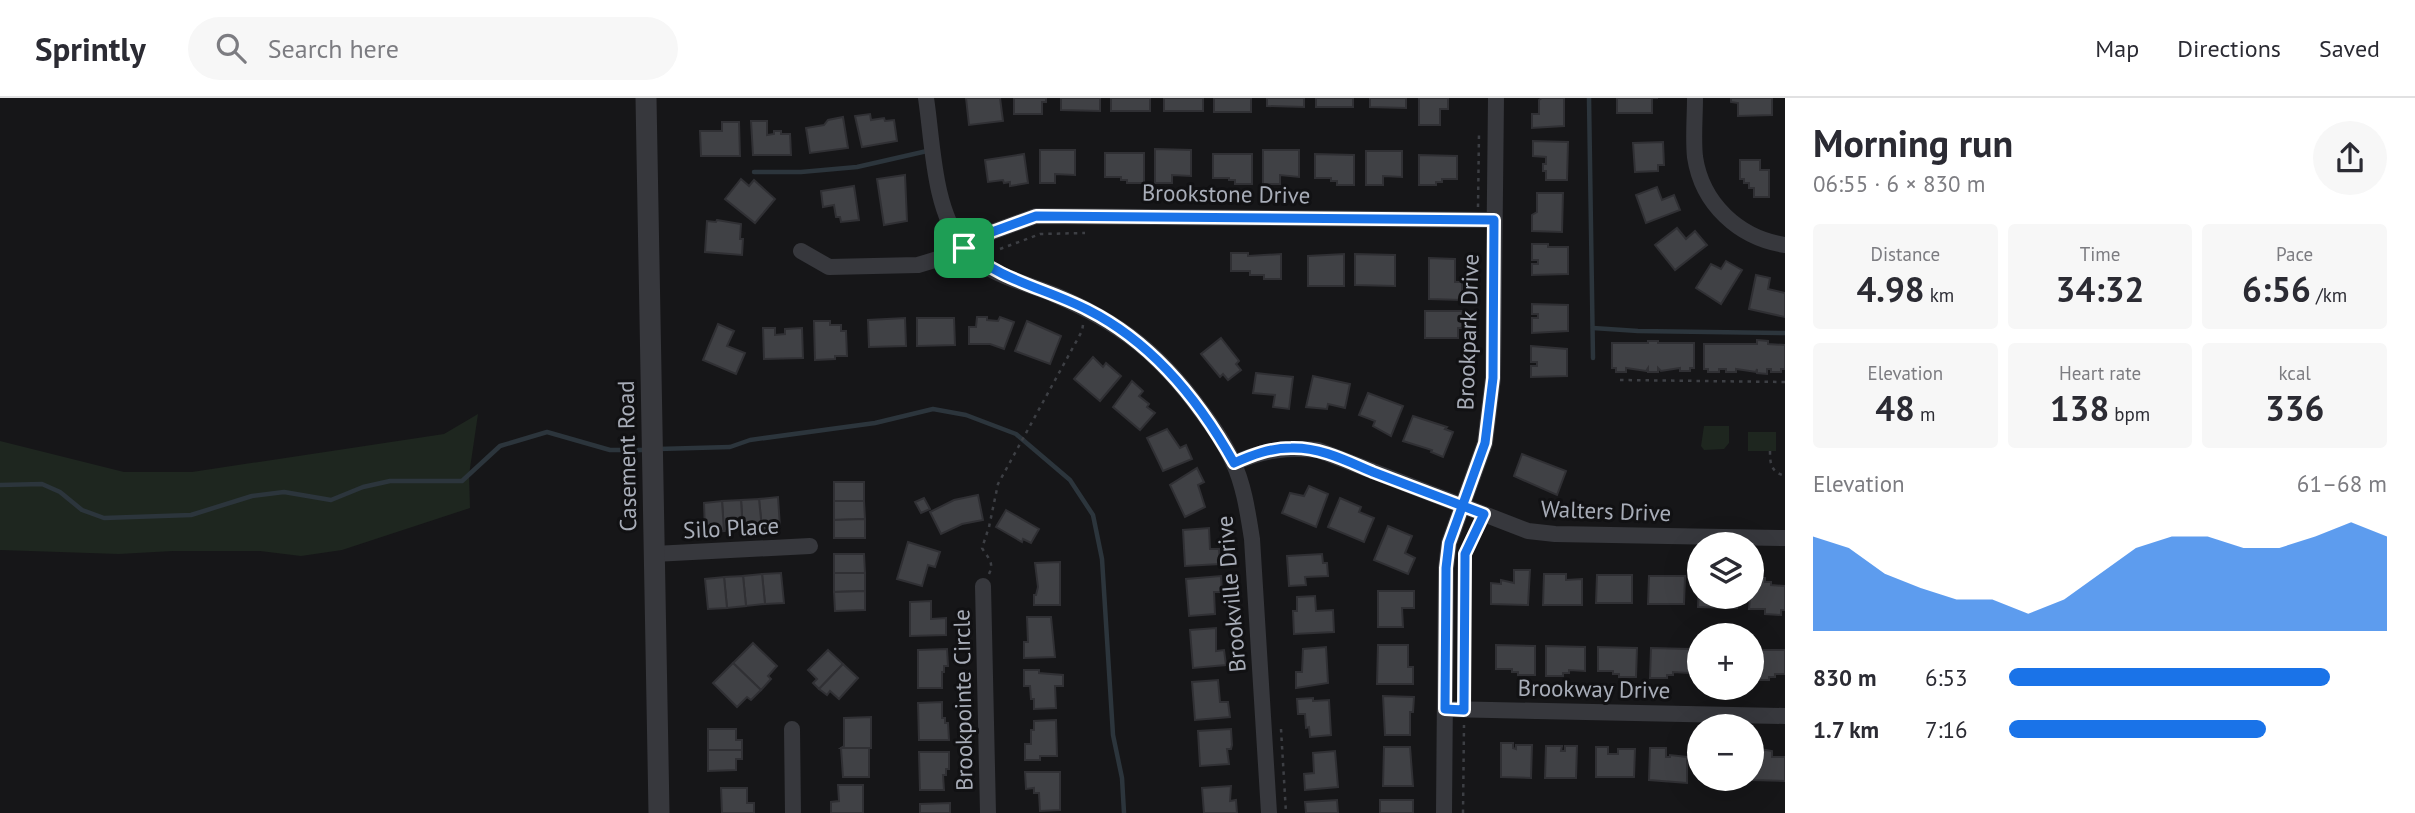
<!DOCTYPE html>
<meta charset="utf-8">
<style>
:root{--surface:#fff;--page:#f7f7f7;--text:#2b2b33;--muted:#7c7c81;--line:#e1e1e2;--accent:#1a73e8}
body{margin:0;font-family:"PT Sans",sans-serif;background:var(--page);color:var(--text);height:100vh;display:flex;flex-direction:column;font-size:26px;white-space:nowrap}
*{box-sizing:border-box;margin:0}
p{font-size:23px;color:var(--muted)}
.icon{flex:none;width:38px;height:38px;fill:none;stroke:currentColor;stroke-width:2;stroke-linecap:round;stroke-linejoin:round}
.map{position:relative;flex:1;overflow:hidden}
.details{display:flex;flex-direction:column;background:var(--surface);width:630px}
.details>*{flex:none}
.controls{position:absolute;left:1687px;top:434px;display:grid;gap:14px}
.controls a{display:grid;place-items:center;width:77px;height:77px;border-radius:50%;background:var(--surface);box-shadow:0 7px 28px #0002;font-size:35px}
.pin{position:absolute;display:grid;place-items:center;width:60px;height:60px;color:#fff;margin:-30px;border-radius:14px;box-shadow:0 4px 10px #0006}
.round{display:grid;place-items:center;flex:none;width:74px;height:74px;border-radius:37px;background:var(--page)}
.headline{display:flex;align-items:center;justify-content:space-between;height:119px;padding:0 28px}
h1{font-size:38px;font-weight:700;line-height:52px}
.stats{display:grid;grid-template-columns:repeat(3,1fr);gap:10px;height:119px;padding:7px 28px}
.stats div{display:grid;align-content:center;border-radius:7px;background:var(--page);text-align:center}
.stats b{font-size:35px;font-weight:700}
.stats small{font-size:19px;font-weight:400}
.stats p{font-size:19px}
.chart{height:196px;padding:14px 28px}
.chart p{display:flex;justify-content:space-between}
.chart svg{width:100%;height:126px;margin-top:7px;fill:var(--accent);opacity:.7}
ul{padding:0 28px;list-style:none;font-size:23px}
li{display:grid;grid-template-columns:112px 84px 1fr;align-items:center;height:52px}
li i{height:18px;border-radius:9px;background:var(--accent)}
header{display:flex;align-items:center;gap:42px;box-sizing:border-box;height:98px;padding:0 35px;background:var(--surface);border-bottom:2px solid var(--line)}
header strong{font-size:33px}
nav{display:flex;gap:38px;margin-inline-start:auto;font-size:24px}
.search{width:490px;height:63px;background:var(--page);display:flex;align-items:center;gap:18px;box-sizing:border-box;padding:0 24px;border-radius:38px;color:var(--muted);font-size:26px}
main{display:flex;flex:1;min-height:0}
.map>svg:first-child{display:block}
.green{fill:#1e261f}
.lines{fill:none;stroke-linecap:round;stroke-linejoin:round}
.stream{stroke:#2c353c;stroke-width:4.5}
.building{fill:#404145;stroke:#303034;stroke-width:2}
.path{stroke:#3d3f44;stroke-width:2.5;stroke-dasharray:3.5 5;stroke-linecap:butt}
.minor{stroke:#37383d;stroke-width:16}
.tertiary{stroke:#37383d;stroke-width:21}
.route-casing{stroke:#fff;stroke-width:14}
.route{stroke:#1a73e8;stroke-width:9}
.labels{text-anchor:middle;stroke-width:6;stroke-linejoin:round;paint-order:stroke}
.street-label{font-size:23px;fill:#a8adb8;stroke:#111113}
</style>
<header>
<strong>Sprintly</strong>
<div class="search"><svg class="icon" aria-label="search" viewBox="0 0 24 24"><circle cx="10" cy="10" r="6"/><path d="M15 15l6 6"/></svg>Search here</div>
<nav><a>Map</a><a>Directions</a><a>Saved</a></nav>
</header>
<main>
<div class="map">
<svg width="1785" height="715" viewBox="0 0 1785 715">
<rect width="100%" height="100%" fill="#161618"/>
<g class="green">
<path d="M478 316 469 377 470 410 342 452 301 458 260 453H173L119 456 0 452V343L124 374H192L444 336Z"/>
<path d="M1704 328H1729V345L1724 351 1704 352 1701 348Z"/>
<rect x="1748" y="334" width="28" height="19"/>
</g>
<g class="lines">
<g class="stream">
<path d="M1589 0 1593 260"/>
<path d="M754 74H801L857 69 927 53"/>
<path d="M1593 230 1638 233 1785 235"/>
<path d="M658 351 730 349 750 342 875 325 933 311 966 317 1016 336 1070 382 1093 417 1102 461 1113 637 1122 680 1124 715"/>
<path d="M0 387 42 386 60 394 82 412 104 420 191 417 252 398 284 394 331 402 363 389 390 383H462L500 348 547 334 610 352H645"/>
</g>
</g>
<g class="building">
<path d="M966 0H1000L1003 23 969 27Z"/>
<path d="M1014 0H1046V4H1042V16H1014Z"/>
<path d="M1061 0H1100V13L1061 12Z"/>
<rect x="1111" y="0" width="39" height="13"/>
<rect x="1164" y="0" width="39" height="13"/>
<rect x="1214" y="0" width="37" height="14"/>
<path d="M1267 0H1304V9L1267 8Z"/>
<rect x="1316" y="0" width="37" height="9"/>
<path d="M1370 0H1406V10L1370 9Z"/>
<path d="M1419 0H1448V11H1440V27H1419Z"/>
<path d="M1542 0H1564V28L1532 30V16H1539V2Z"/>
<path d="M1617 0H1658H1652V15H1617Z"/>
<path d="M1731 0H1772V17L1738 18V5L1731 4Z"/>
<path d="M870 16 871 22 884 20 885 23 894 22 897 43 862 49 855 18Z"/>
<path d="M843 19 848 50 810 55 806 30 824 27 828 22Z"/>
<path d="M751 23H767V37L774 36V33H781V36H790L791 57H753Z"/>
<path d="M722 24H739L740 58H701L700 33H722Z"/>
<path d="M1533 43 1568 44 1567 82H1546V73H1543V66H1546V59L1533 58Z"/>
<path d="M1663 44 1664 67H1658V73L1635 74 1633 45Z"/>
<path d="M1155 51 1191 52V78L1172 77V85H1155Z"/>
<path d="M1040 52H1075V77L1055 76V85H1040Z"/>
<path d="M1263 52H1299V79L1280 77V86H1263Z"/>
<path d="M1366 53H1402V79L1383 78V87H1366Z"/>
<path d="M1105 55H1144V85H1127V82H1121V79H1105Z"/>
<path d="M1024 56 1028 85 1010 88V84L1004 85 1003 82 988 84 985 62Z"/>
<path d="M1213 56H1252V86H1235V82H1229V80H1213Z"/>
<path d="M1315 56 1354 57V87H1337V83H1331V80H1315Z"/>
<path d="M1419 57 1457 58V81H1442V84H1436V87H1419Z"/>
<path d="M1740 62H1760V72H1769V99H1754V90H1749V85H1744V81H1740Z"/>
<path d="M905 77 907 123 884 127 877 81Z"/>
<path d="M741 81 749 88 754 82 775 101 755 125 725 101Z"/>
<path d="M854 88 859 122 841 124 840 119H836L834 107 823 109 821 93Z"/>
<path d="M1657 89 1662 102 1674 97 1680 112 1646 125 1636 97Z"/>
<path d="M1537 95H1563L1562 134 1532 133V117L1537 114Z"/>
<path d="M717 122 741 126 740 141H743L742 157 705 154 707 123 716 124Z"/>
<path d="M1677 130 1686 141 1695 133 1707 147 1675 172 1655 147Z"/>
<path d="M1532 146H1548V149H1568V176L1532 177V166H1538V162H1532Z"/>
<path d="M1231 155H1248V158L1281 156V181H1264V177H1250V173H1231Z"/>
<path d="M1344 156V188H1308V158Z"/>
<path d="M1355 156 1395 157V188L1355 187Z"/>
<path d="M1429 160 1455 161V184H1462V202L1429 201Z"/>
<path d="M1726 163 1742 172 1721 206 1696 190 1711 166 1721 171Z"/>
<path d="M1756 177 1770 180 1768 191 1785 195V219L1749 211Z"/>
<path d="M1532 206 1568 207V233L1532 235V220H1538V216H1532Z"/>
<path d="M1425 213H1462V230H1458V240H1425Z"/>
<path d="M977 219H987V222L998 223 1000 219 1014 224 1004 251 990 246H969V229H976Z"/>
<path d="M905 220 906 248 869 249 868 222Z"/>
<path d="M917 220H954L955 247 917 248Z"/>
<path d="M814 223H830V227H841V233H846L847 258H835V261L815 262Z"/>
<path d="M1027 223 1061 238 1050 266 1015 253Z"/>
<path d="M718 226 734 233 727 248 745 255 736 276 703 262Z"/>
<path d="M763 230H775V237L785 236V231L802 230 803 260 764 261Z"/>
<path d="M1221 240 1239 263 1236 266 1241 272 1228 282 1223 276 1220 279 1201 256Z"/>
<path d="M1757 242 1768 243V246L1785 247V271H1781V274H1771V271H1767V276L1757 275V271L1756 274 1736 271V274H1726V271H1719V274H1708V271H1704V246H1757Z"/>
<path d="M1648 243H1658V245H1694V270H1690V273H1680V270L1661 273 1658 270V274H1648V270L1646 273 1626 270V274H1616V270H1612V245H1648Z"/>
<path d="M1531 248 1567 251V278L1531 279V268H1537V264H1531Z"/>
<path d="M1093 259 1103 269 1106 265 1121 278 1100 303 1074 281Z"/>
<path d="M1256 275 1293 279 1289 311 1273 309 1275 297 1253 295Z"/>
<path d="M1313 278 1350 286 1345 310 1328 306 1327 311 1306 309Z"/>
<path d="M1132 283 1143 293 1139 298 1149 306 1147 309 1155 315 1140 332 1113 309Z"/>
<path d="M1368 295 1403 308 1391 338 1373 328 1375 323 1359 317Z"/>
<path d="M1413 318 1447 329 1445 331 1453 334 1443 359 1431 354 1432 352 1403 343Z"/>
<path d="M1167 331 1180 350 1186 347 1192 361 1163 373 1147 340Z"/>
<path d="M1522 356 1566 373 1557 397 1514 378Z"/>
<path d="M1197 370 1204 384 1198 387 1205 409 1185 419 1170 387Z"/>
<rect x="834" y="384" width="30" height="19"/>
<path d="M1309 388 1328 396 1316 429 1282 415 1290 395 1304 398Z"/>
<path d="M978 397 983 422 962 426 941 436 930 414 954 402Z"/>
<path d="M778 399 780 429 762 431 759 401Z"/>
<path d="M924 400 930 411 921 415 915 404Z"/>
<path d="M1340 400 1361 409 1359 414 1374 420 1364 444 1328 429Z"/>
<path d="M759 401 762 431 743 432 741 402Z"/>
<path d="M741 402 743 432 724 433 722 403Z"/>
<path d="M722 403 724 433 705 434 704 405Z"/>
<path d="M834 403H864L865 421 834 422Z"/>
<path d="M1006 412 1039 431 1031 445 1023 441 1022 444 996 429Z"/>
<path d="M865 421V440H834V422Z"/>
<path d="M1388 428 1412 438 1405 455 1415 460 1408 476 1374 462Z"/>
<path d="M1209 430 1210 451H1219L1220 466 1185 468 1183 432Z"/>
<path d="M908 444 940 454 935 469 928 467 922 488 897 481Z"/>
<path d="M834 456H864L865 475H834Z"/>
<path d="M1322 456 1323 465H1327L1328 478 1305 479 1306 487 1289 488 1287 458Z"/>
<path d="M1060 464V507H1034V497H1036L1038 489 1035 465Z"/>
<path d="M1514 472H1530L1528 507 1491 506V485L1501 486V482L1514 485Z"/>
<path d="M781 475 784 505 765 506 762 476Z"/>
<path d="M834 475H865V493L834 494Z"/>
<path d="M762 476 765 506 746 508 743 478Z"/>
<path d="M1544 476H1566V482L1582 481V507H1543Z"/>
<path d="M1597 477H1632V505H1596Z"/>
<path d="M743 478 746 508 727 510 724 479Z"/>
<path d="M1221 478 1222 494H1214L1215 516 1189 518 1186 481Z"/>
<path d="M1649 478H1685L1684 506H1648Z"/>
<path d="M724 479 727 510 708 511 705 481Z"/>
<path d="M1752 480H1765V484H1771V487L1785 488V512H1781V517L1765 516V511H1749Z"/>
<path d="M1699 483V499H1737V510L1698 509Z"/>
<path d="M865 493V512L835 513 834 494Z"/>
<path d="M1378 493H1414V510H1402L1403 529H1378Z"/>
<path d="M1315 498 1316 513 1333 512 1334 534 1294 536 1293 513H1297V499Z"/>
<path d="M931 503V521L946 520V537L910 538V504Z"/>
<path d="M1027 519H1051L1055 559 1024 560V544H1028Z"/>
<path d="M1216 530V553L1224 552 1226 567 1193 570 1190 532Z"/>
<path d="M753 545 777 568 768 578 771 581 761 592 733 565Z"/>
<path d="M1378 547H1408V569H1413V586H1377Z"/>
<path d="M1496 547 1535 548V577H1518V574H1512V571H1496Z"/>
<path d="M1546 548 1585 549V573L1569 572V575H1563V578H1546Z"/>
<path d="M1326 549 1328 585 1296 590V574H1302L1303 551Z"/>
<path d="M1598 549 1637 550 1636 579H1619V576H1613V573H1598Z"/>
<path d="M1651 550 1689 551V575L1673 574V577H1667V580H1650Z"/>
<path d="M947 551 948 568H944V574H942V590H918V552Z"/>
<path d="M828 552 843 566 819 591 813 585 817 581 808 572Z"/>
<path d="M1753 552H1785V576H1775V579H1769V582H1752Z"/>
<path d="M733 565 761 592 751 602 747 599 737 609 713 585Z"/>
<path d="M843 566 858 580 839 601 830 593 827 597 819 591Z"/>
<path d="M1024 572H1039V575L1063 577V588H1055L1056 610 1034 611V601H1031L1030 588H1024Z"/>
<path d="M1218 582 1220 604H1228L1230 619 1195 622 1192 584Z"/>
<path d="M1383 598 1414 599 1413 614H1410V637H1385Z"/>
<path d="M1313 600V603L1329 602 1331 637 1310 639 1309 629 1306 630 1305 616H1298L1297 601Z"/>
<path d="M942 604V620H945V625H948L949 642H919L918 605Z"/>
<path d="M871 619V650H841L844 648V620Z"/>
<path d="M1056 622 1057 658H1040V662H1025V646H1031V632H1034V623Z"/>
<path d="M708 631H736V642H742V652H708Z"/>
<path d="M1231 631 1232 647 1231 651H1227L1229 666 1200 668 1198 633Z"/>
<path d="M1501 645H1513V650L1516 651V647H1532L1531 680 1501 679Z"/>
<path d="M1546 648H1562L1561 653H1565V648H1577L1576 680H1545Z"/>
<path d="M1384 649H1410L1413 688H1383Z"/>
<path d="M1596 649H1608V656H1618V651H1635L1634 679H1596Z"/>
<path d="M841 650H869V679H843Z"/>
<path d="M1650 650H1666V659H1670V657L1687 659V685L1649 682Z"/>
<path d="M1752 651 1766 652 1772 653V659H1785V683L1751 682Z"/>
<path d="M708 652H742V661H736V672L708 673Z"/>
<path d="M1335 653 1338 689 1305 692 1304 676 1314 675 1313 655Z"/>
<path d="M919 654H949V671H946V677H943L944 692H920Z"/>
<path d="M1025 674H1060V712L1040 713 1039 695H1034V690L1026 691Z"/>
<path d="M838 687H863V715H831V704L839 703Z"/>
<path d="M1231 688 1230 703 1236 702 1237 715H1204L1202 690Z"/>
<path d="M721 690H747V705H754V715H722Z"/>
<path d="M1337 702 1338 715H1306L1305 704Z"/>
<rect x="1380" y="702" width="33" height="13"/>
<path d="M950 705V715H920V706Z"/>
</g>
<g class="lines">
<g class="path">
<path d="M1478 109 1479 35"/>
<path d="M1000 151 1040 136 1085 135"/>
<path d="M1620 282 1785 284"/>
<path d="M1770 353C1770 366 1771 374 1785 378"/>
<path d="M989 476C995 464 987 459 982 450L989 429 998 386 1082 233 1083 227"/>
<path d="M1463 596 1465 456 1477 431"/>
<path d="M1281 631 1286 715"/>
<path d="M1463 715 1464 627"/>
</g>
<g class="minor">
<path d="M926 0C933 46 933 110 963 148 985 177 1024 184 1055 197 1121 225 1161 257 1202 314 1214 330 1225 346 1233 364 1244 387 1248 416 1252 441L1269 715"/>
<path d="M1695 0C1695 19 1693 40 1695 59 1702 106 1739 140 1785 147"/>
<path d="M801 153 829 169 918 167 941 160 992 134 1036 118 1494 122"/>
<path d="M1234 365C1263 352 1287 349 1318 352L1528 433 1555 436 1785 440"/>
<path d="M654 456 810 448"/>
<path d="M983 488 988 715"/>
<path d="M1445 611 1785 618"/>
<path d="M792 631 793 715"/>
<path d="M1444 715 1446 470 1449 445 1485 345 1493 280 1496 0"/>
</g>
<path class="tertiary" d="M646 0 659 715"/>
</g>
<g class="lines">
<g class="route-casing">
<path id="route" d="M964 150C1000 183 1046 190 1088 212 1153 245 1199 302 1234 365 1252 357 1270 350 1291 350 1320 349 1347 363 1373 374 1410 388 1447 402 1484 416L1465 456 1464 612 1445 611 1446 470 1449 445 1485 345 1493 280 1494 122 1036 118 992 134 964 150"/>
</g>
<use href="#route" class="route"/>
</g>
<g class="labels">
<g class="street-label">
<text transform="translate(1226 96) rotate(1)" y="8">Brookstone Drive</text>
<text transform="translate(1468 234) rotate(-88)" y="8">Brookpark Drive</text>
<text transform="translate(627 358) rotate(-91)" y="8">Casement Road</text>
<text transform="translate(1606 413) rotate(2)" y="8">Walters Drive</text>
<text transform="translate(731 430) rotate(-3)" y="8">Silo Place</text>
<text transform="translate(1231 496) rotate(-95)" y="8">Brookville Drive</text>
<text transform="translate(1594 591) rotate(1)" y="8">Brookway Drive</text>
<text transform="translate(963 602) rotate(-91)" y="8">Brookpointe Circle</text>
</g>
</g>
</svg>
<div class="controls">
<a><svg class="icon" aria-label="layers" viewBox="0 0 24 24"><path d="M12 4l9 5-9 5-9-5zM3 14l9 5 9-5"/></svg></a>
<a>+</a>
<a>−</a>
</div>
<div class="pin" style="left:964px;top:150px;background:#1e9e55"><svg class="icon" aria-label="arrive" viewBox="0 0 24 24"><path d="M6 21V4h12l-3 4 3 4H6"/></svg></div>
</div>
<section class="details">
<div class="headline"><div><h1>Morning run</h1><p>06:55 · 6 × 830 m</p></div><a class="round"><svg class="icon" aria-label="share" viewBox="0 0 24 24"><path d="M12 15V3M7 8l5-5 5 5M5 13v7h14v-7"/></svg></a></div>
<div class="stats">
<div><p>Distance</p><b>4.98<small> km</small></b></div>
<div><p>Time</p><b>34:32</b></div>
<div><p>Pace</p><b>6:56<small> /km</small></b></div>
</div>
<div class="stats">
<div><p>Elevation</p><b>48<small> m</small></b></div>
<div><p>Heart rate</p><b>138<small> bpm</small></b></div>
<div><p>kcal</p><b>336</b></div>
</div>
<div class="chart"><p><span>Elevation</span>61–68 m</p>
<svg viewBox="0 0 160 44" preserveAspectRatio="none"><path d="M0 44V11L10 15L20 24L30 29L40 33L50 33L60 38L70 33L80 24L90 15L100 11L110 11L120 15L130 15L140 11L150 6L160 11V44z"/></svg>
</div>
<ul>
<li><b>830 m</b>6:53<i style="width:85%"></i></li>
<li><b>1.7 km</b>7:16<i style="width:68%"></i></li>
</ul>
</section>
</main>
